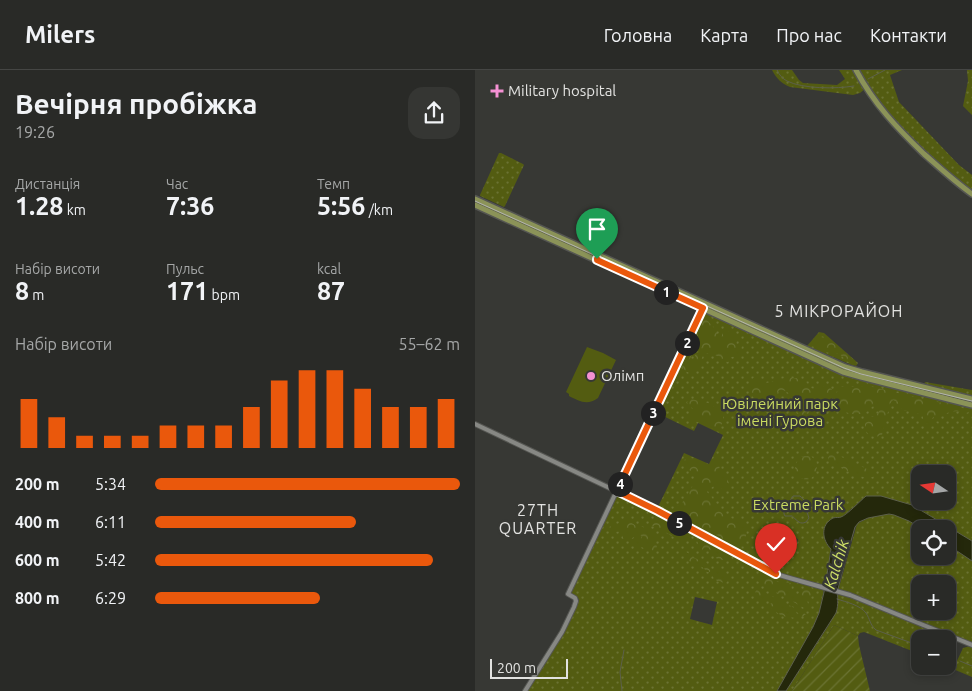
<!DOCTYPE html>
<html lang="uk">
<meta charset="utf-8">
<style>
:root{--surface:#292a27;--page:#353633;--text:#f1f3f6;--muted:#a5a7a7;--line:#454644;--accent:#ea580c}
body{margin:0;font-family:Ubuntu,sans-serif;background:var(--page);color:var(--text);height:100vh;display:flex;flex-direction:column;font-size:19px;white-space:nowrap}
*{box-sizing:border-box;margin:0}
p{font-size:16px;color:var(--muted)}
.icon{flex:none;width:28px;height:28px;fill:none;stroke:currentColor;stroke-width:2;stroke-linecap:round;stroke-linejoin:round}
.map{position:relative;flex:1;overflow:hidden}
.side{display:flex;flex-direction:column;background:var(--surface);width:475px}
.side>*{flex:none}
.needle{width:32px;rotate:283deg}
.buttons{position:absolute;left:436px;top:395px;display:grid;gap:10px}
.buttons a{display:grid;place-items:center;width:45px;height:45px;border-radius:10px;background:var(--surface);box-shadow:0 2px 8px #0003,0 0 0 1px var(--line);font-size:25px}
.scale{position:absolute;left:15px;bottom:12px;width:78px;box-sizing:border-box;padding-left:5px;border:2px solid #e2e2e0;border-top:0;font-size:14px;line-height:18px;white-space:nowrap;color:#e2e2e0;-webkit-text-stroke:4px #373834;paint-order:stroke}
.pin{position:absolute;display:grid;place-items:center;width:42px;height:42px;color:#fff;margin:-51px -21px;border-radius:50% 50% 50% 0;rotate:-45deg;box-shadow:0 0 5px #0007}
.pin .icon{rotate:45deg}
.km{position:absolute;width:25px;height:25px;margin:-12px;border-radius:50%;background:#222;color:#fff;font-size:14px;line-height:25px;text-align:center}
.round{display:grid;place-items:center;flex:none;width:52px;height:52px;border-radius:15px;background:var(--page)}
.summary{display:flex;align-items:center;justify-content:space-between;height:85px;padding:0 15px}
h1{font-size:28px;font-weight:700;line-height:38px}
.metrics{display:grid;grid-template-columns:repeat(3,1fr);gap:8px;height:85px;padding:5px 15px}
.metrics div{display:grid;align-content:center}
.metrics b{font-size:25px;font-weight:700}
.metrics small{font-size:14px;font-weight:400}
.metrics p{font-size:14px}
.chart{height:140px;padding:10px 15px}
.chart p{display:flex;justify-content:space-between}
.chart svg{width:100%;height:90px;margin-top:5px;stroke:var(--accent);stroke-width:6}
ul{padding:0 15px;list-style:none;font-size:16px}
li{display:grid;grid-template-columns:80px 60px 1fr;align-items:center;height:38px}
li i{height:12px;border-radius:6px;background:var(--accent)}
header{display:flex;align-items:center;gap:30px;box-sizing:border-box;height:70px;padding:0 25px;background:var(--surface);border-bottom:1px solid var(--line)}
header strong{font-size:24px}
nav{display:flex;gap:28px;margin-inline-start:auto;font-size:18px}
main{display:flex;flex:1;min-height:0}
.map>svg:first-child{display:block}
.grass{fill:url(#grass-dots);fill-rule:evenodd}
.forest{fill:url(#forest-crowns)}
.garden{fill:url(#garden-furrows)}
.pitch{fill:#535c11}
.water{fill:#24280b;stroke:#5d604b}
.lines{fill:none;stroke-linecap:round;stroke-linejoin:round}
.stream{stroke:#5d604b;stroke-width:1}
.minor-casing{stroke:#555652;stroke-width:6}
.major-casing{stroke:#555652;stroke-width:8}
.minor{stroke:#878884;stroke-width:4}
.major{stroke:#8b9358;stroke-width:5}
.tram{stroke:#b2b3b0;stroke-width:1}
.route-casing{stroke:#fff;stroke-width:10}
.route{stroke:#ea580c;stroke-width:6}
.poi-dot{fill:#f491d3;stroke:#373834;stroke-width:2}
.labels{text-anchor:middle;stroke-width:5;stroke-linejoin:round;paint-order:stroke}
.poi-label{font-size:15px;fill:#e2e2e0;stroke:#373834;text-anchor:start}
.park-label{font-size:15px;fill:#cadb61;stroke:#373834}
.neighbourhood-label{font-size:16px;letter-spacing:1px;fill:#e2e2e0;stroke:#373834}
.water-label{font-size:16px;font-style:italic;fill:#d1e268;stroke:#373834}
</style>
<header>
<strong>Milers</strong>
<nav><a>Головна</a><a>Карта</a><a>Про нас</a><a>Контакти</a></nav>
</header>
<main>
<section class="side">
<div class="summary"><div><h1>Вечірня пробіжка</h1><p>19:26</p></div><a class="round"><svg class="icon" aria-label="share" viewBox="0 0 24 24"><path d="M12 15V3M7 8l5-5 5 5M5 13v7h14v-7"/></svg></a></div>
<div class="metrics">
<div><p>Дистанція</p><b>1.28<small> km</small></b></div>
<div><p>Час</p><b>7:36</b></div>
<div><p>Темп</p><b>5:56<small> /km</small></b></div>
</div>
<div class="metrics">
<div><p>Набір висоти</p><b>8<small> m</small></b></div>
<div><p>Пульс</p><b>171<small> bpm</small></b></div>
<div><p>kcal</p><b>87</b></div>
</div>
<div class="chart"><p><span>Набір висоти</span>55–62 m</p>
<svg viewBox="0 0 160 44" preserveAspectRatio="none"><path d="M5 44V20M15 44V29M25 44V38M35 44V38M45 44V38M55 44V33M65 44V33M75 44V33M85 44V24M95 44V11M105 44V6M115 44V6M125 44V15M135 44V24M145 44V24M155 44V20"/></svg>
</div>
<ul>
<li><b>200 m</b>5:34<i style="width:100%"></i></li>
<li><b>400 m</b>6:11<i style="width:66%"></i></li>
<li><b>600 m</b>5:42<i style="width:91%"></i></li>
<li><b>800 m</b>6:29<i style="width:54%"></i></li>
</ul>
</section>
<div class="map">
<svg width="497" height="621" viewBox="0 0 497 621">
<defs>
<pattern id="grass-dots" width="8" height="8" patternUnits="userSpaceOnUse" patternTransform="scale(1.25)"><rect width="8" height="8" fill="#535c11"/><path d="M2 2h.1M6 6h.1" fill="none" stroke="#6b7333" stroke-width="1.8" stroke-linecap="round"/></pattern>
<pattern id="forest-crowns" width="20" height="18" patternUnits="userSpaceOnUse" patternTransform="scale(1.25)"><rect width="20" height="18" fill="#535c11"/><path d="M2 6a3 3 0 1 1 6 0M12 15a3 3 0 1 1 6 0" fill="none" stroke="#6b7333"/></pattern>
<pattern id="garden-furrows" width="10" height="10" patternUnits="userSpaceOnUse" patternTransform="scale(1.25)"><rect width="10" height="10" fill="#535c11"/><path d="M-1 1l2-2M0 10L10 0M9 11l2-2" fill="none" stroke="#6b7333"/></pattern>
</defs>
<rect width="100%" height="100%" fill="#373834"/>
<g class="grass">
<path d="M297 0H317L324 10 328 13 362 15 370 9 364 0H381L391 18 385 23 378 25 315 17C306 13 302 9 297 0Z"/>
<path d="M383 0H427L415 5 424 32 484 95 497 105V122L470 101 412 45Z"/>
<path d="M492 0H497V45L488 36 493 11Z"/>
<path d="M24 83H26L48 94 49 95 30 136 29 137 5 126V125Z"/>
<path d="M228 240 362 301 497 337V471L437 435 391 426 367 447 356 450 351 455 349 459 353 476 356 478 350 517 302 503 182 439 209 383 234 394 248 365 223 353 219 361 180 342ZM445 404H472V431H445ZM304 458 308 464 323 469 320 481H310L298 461Z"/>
<path d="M344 262 349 263 383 293 381 296 377 295 332 276Z"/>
<path d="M450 312 497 320V328L449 316Z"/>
<path d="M142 421 301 504 349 519 344 543 338 557 302 621H50L87 562 104 529 93 524ZM220 527 242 532 237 555 215 549Z"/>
<path d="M410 444C424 443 436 452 447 459H445V486H472L473 475 497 491V574L363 521 382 454 393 448ZM445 514H472V541H445Z"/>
<path d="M363 523 375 526 472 566V569H445V589L444 590 441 584 437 581 389 562 385 563 383 566 359 555 317 621H311L354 555 363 535Z"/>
<path d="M495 576H497V607L471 596H472L473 590 481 593 488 578Z"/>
</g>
<g class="forest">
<path d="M228 247C232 251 238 255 241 261 242 263 242 265 244 267L247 266V261H253L261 266 262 269 261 275 262 276H264L266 271H269L263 286 256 287 253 292C249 291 247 287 242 286 232 282 232 287 225 275L218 276 215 274C217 262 228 262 226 249Z"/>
<path d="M342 266 354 269 379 290 380 294C372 294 370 287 363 284 358 282 360 284 355 283 349 282 340 278 336 274L337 271Z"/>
<path d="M215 280H217L218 282 214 291 216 294 218 295 220 293C222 290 218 287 221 283L224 282 228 285C225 295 218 312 207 297Z"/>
<path d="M282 307 285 308 287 312 289 313C294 313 297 311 301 310 307 308 321 307 326 309 335 312 333 320 342 319L345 315 357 319 356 323 357 324 361 323 366 317 374 316 383 318 390 315 451 330 479 335 493 340 494 342 491 343C475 338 474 345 459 346L457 349 458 350 463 354 461 356 449 353 447 343 441 344 437 339 428 341 422 332 418 330 415 334 407 365C394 371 386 359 392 348 399 346 402 347 405 339L404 335 398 336 389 344H377L360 339V328H357L354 330V337L352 340C349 339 347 338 344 337 337 336 334 344 326 345 315 339 320 327 312 322 300 315 301 336 291 335 278 334 272 319 278 308Z"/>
<path d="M216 329 233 333 246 341 248 346V351L244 360H240L216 349 215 347 218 339 212 333 213 330Z"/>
<path d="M358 383 394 400 398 403 399 406C389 412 368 398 358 393L354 391 353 388 355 384Z"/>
<path d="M240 386H244L246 389 244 400C250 405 256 410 252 419L248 420 243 415H240L232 421V422C239 429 248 445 258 449 262 451 265 449 269 452 273 460 272 471 265 477 254 478 252 470 244 466 240 464 236 464 232 462 223 458 202 449 197 441L199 438 207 433 220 412 221 404 218 402 210 398 209 394V390C218 385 226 392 233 395L236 393Z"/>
<path d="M330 386C333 386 336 386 338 388 346 393 341 407 334 409 329 411 321 406 318 404L323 389 326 387Z"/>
<path d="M178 449 187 450 200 455 201 456 198 459 200 461C206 460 210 459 215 464L214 468C202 474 193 462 183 458 181 457 178 456 175 455V452Z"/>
<path d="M152 450 160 455 168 457 177 463 186 467V470H182L180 471 182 477 181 480 175 481 160 474 159 472 160 471H164L167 470V467L165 465H161L155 470 148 468 146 461 139 462 134 459 135 456H139L142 454Z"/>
<path d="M221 468H225L250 483 251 484 250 489 247 490C240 489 238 486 237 481L232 478H229L226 481H224V476Z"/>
<path d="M211 482C215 484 217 487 222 489 229 492 231 491 236 498L235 502H232C225 491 216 498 209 485Z"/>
<path d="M244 499 250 501 253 507 252 512 250 513 242 511 238 507C238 502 240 500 244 499Z"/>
<path d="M283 505C291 505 296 511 303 512 308 513 311 512 316 513L317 524 319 526C325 525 327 517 334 519L339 524 332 530 334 538 331 539 285 513 281 509Z"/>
<path d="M283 519 329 543 331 545 330 547H328L318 539 316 540V542L322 546 321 548 307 546 294 537V534L298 533 296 531H287L282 529C279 526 279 521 283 519Z"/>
</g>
<path class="garden" d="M359 555 383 566 384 575 395 621H317Z"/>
<path class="pitch" d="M112 277 128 283 141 290 123 328C112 336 104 331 94 326V324L91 322Z"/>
<path class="water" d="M391 426H406L437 435 497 471V491L473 475 472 459H447L434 451 419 445 414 444 393 448 384 452 380 457C374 478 368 498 363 519 362 527 364 534 361 543L311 621H302L338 557 344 543 350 518 356 479C347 470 345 455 358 448 361 447 364 448 366 447 372 445 386 430 391 426Z"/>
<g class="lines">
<g class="stream">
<path d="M302 0C304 5 308 9 312 11 328 19 361 19 379 16"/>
<path d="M393 9 410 0"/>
<path d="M317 446H310L309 444V440L318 426H325L330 431 331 439 334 448 331 452C325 455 323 451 318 447"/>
<path d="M362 529C371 532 385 535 391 543 395 549 395 555 401 560L445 576"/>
<path d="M485 591 497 596"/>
<path d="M147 621 145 602 149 580"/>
</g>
<g class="minor-casing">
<g id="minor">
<path d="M0 354 183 441 301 504 311 507 375 525 497 575"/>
<path d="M50 621 87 562 99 537 101 531 100 528 93 524 228 238"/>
</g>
</g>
<g class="major-casing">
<g id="major">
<path d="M381 0C399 34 422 58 449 84 465 98 480 112 497 124"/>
<path d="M0 129 370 297 387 302 497 329"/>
<path d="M0 135 368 302 386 307 497 335"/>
</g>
</g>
<use href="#minor" class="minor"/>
<use href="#major" class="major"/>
<path class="tram" d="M0 131 369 298 386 304 497 331"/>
</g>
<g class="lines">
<g class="route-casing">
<path id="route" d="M122 189V190L228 238 142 421 183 441 301 504"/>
</g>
<use href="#route" class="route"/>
</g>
<g class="poi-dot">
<path d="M19.5 13.5h5v5h5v5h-5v5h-5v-5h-5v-5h5z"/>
<circle cx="116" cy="306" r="5"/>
</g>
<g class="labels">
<g class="poi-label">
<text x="33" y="26">Military hospital</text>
<text x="126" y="311">Олімп</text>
</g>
<g class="park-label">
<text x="305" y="339">Ювілейний парк<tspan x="305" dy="17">імені Гурова</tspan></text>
<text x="323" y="440">Extreme Park</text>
</g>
<g class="neighbourhood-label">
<text x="364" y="247">5 МІКРОРАЙОН</text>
<text x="63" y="446">27TH<tspan x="63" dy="18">QUARTER</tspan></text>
</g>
<g class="water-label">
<text transform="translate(361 494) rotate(-73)" y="6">Kalchik</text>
</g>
</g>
</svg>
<div class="buttons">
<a><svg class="needle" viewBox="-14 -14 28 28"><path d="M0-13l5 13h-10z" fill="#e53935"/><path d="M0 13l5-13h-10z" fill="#a5a7a7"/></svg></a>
<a><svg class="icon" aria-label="locate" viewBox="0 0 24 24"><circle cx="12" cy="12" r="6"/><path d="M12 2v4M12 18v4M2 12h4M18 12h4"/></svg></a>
<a>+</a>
<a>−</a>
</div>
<div class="scale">200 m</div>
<div class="pin" style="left:122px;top:189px;background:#1e9e55"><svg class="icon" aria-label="arrive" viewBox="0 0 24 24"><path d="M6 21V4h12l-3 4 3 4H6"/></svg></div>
<div class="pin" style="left:301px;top:504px;background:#d93025"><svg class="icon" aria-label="check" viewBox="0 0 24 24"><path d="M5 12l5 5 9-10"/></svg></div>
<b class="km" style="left:191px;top:222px">1</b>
<b class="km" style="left:212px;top:273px">2</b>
<b class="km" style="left:178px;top:343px">3</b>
<b class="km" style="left:145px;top:414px">4</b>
<b class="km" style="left:204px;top:453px">5</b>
</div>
</main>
